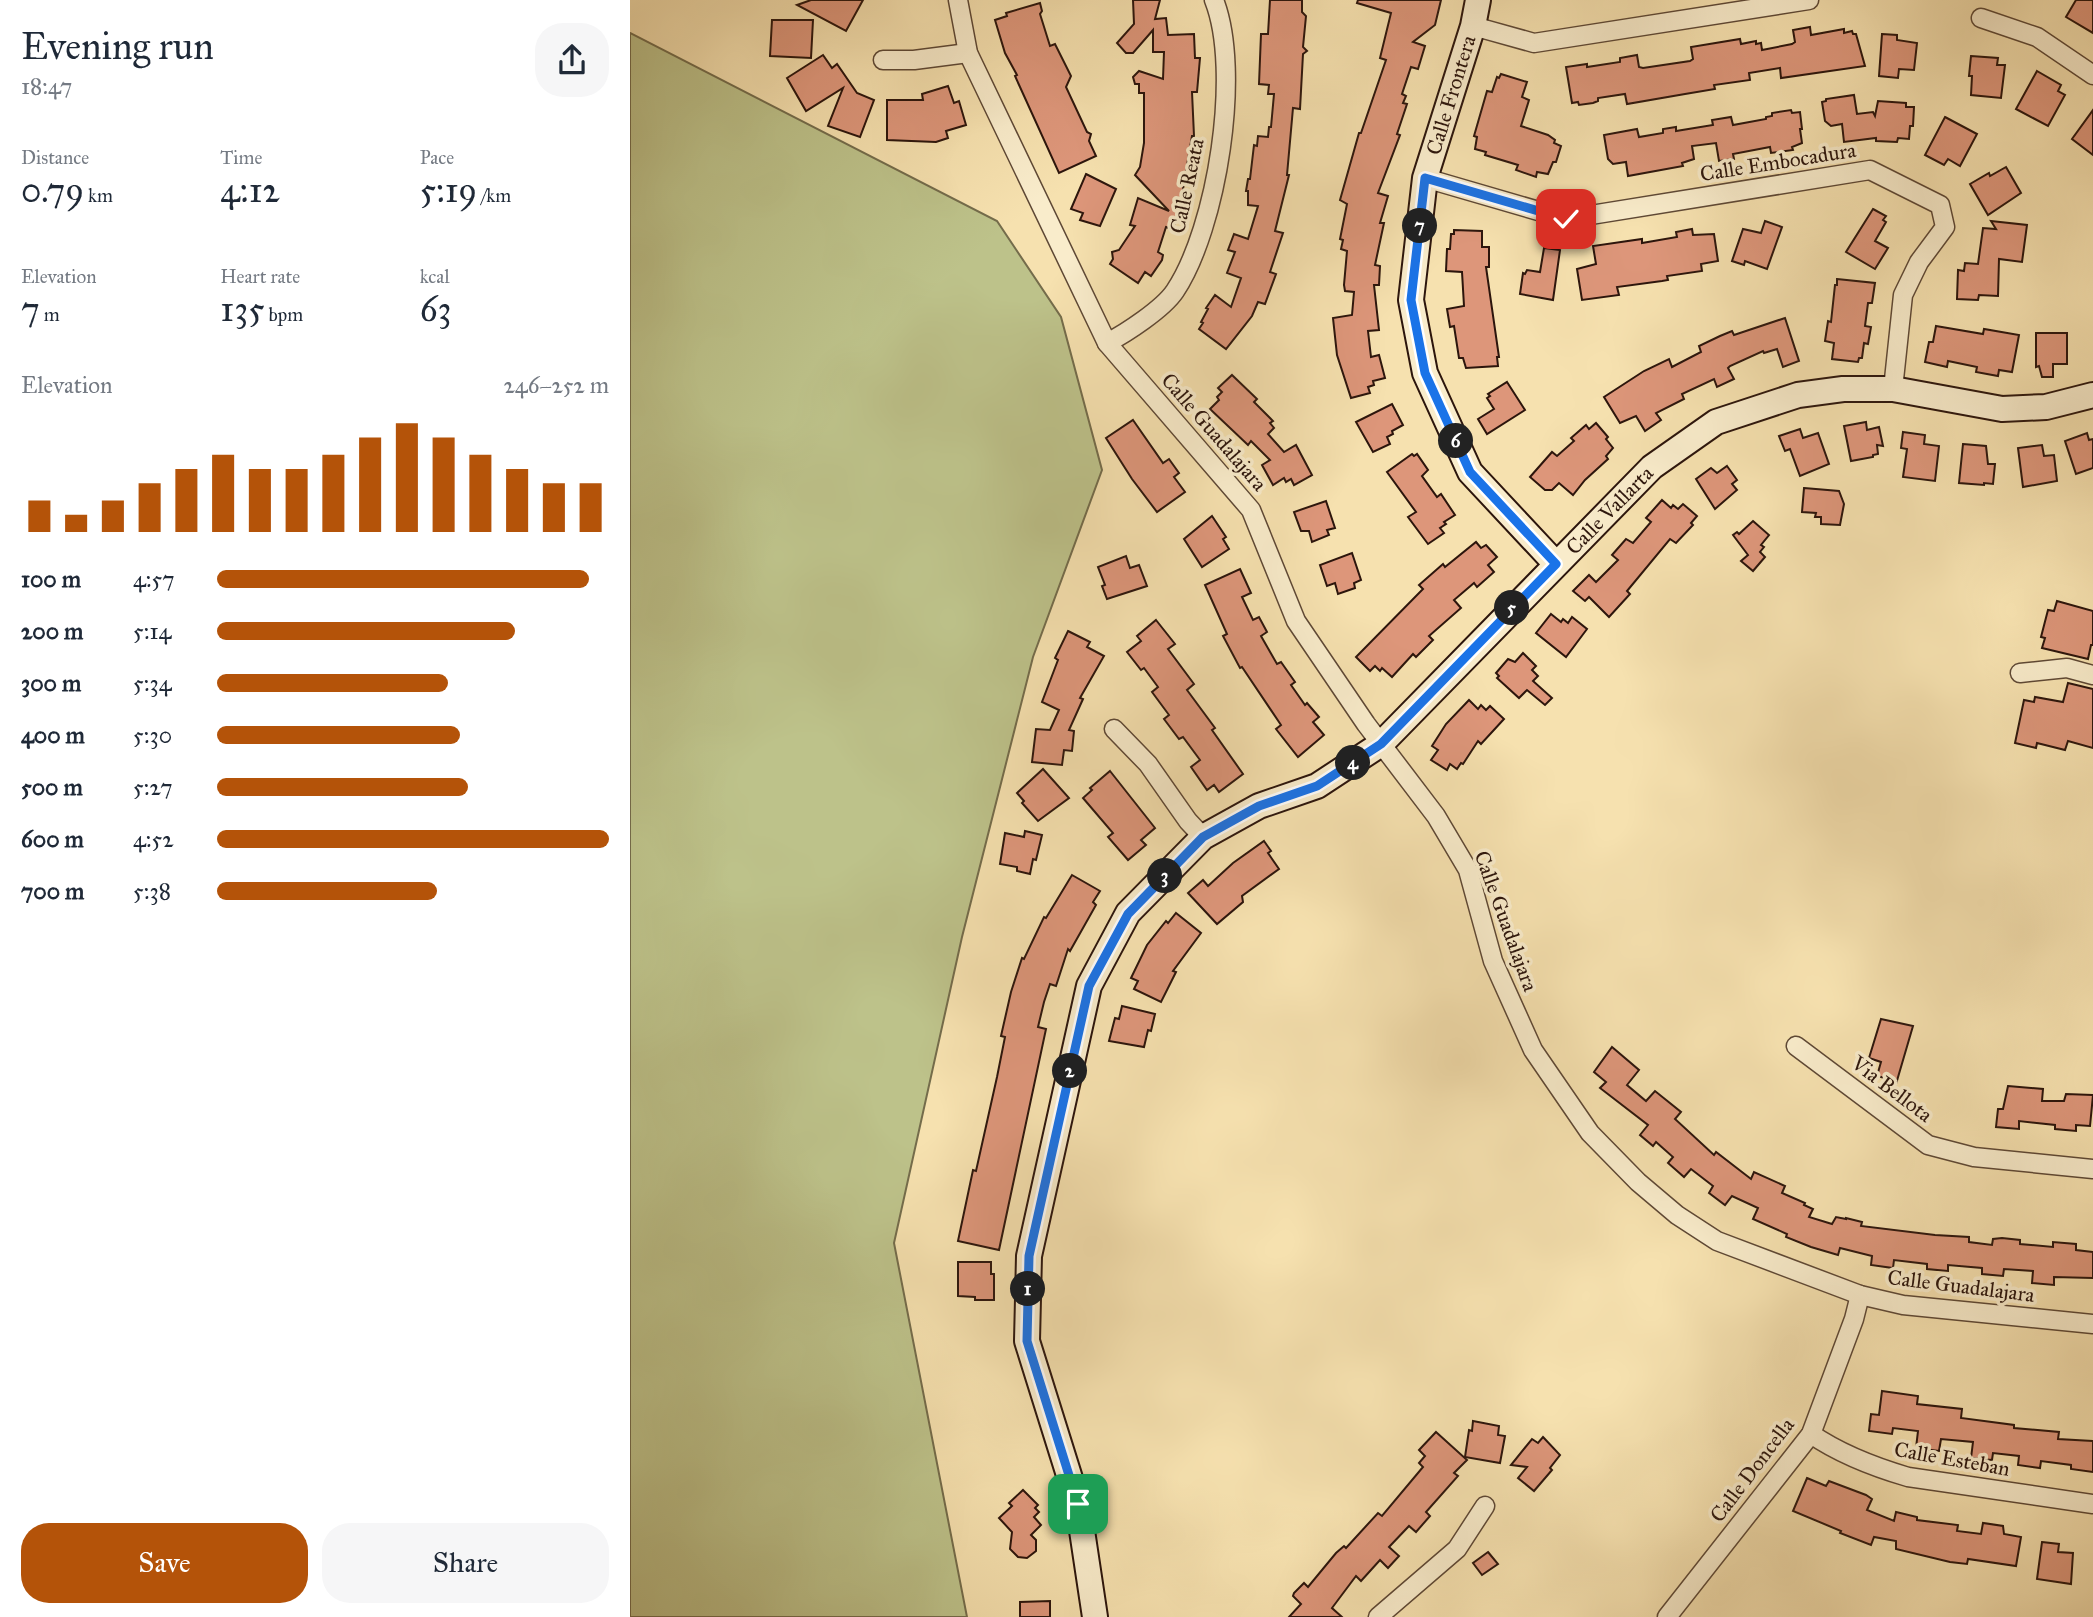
<!DOCTYPE html>
<meta charset="utf-8">
<style>
:root{--surface:#fff;--page:#f6f6f7;--text:#1f2937;--muted:#747a83;--accent:#b45309}
body{margin:0;font-family:"IM FELL Great Primer",serif;background:var(--page);color:var(--text);height:100vh;display:flex;flex-direction:column;font-size:26px;white-space:nowrap}
*{box-sizing:border-box;margin:0}
p{font-size:23px;color:var(--muted)}
.icon{flex:none;width:38px;height:38px;fill:none;stroke:currentColor;stroke-width:2;stroke-linecap:round;stroke-linejoin:round}
.map{position:relative;flex:1;overflow:hidden}
.panel{display:flex;flex-direction:column;background:var(--surface);width:630px}
.panel>*{flex:none}
.pin{position:absolute;display:grid;place-items:center;width:60px;height:60px;color:#fff;margin:-30px;border-radius:14px;box-shadow:0 4px 10px #0006}
.km{position:absolute;width:35px;height:35px;margin:-18px;border-radius:50%;background:#222;color:#fff;font-size:19px;line-height:35px;text-align:center}
.round{display:grid;place-items:center;flex:none;width:74px;height:74px;border-radius:28px;background:var(--page)}
.overview{display:flex;align-items:center;justify-content:space-between;height:119px;padding:0 21px}
h1{font-size:38px;font-weight:600;line-height:52px}
.metrics{display:grid;grid-template-columns:repeat(3,1fr);gap:10px;height:119px;padding:7px 21px}
.metrics div{display:grid;align-content:center}
.metrics b{font-size:35px;font-weight:600}
.metrics small{font-size:19px;font-weight:400}
.metrics p{font-size:19px}
.chart{height:196px;padding:14px 21px}
.chart p{display:flex;justify-content:space-between}
.chart svg{width:100%;height:126px;margin-top:7px;stroke:var(--accent);stroke-width:6}
.primary-button{display:flex;gap:14px;margin-top:auto;padding:14px 21px}
.primary-button a{flex:1;height:80px;border-radius:28px;background:var(--accent);color:#fff;font-size:28px;font-weight:600;line-height:80px;text-align:center}
.primary-button a+a{background:var(--page);color:var(--text)}
ul{padding:0 21px;list-style:none;font-size:23px}
li{display:grid;grid-template-columns:112px 84px 1fr;align-items:center;height:52px}
li i{height:18px;border-radius:9px;background:var(--accent)}
main{display:flex;flex:1;min-height:0}
.map>svg:first-child{display:block}
.green{fill:#bdc28a;stroke:#746c4b;stroke-width:2}
.building{fill:#dd967a;stroke:#2c150c;stroke-width:2}
.lines{fill:none;stroke-linecap:round;stroke-linejoin:round}
.street-casing{stroke:#5e4835;stroke-width:21}
.secondary-casing{stroke:#2c150c;stroke-width:28}
.street{stroke:#f9eccb;stroke-width:18}
.secondary{stroke:#f9eccb;stroke-width:24}
.route-casing{stroke:#fff;stroke-width:14}
.route{stroke:#1a73e8;stroke-width:9}
.labels{text-anchor:middle;stroke-width:7;stroke-linejoin:round;paint-order:stroke}
.street-label{font-size:21px;fill:#2c150c;stroke:#f9eccb}
</style>
<main>
<section class="panel">
<div class="overview"><div><h1>Evening run</h1><p>18:47</p></div><a class="round"><svg class="icon" aria-label="share" viewBox="0 0 24 24"><path d="M12 15V3M7 8l5-5 5 5M5 13v7h14v-7"/></svg></a></div>
<div class="metrics">
<div><p>Distance</p><b>0.79<small> km</small></b></div>
<div><p>Time</p><b>4:12</b></div>
<div><p>Pace</p><b>5:19<small> /km</small></b></div>
</div>
<div class="metrics">
<div><p>Elevation</p><b>7<small> m</small></b></div>
<div><p>Heart rate</p><b>135<small> bpm</small></b></div>
<div><p>kcal</p><b>63</b></div>
</div>
<div class="chart"><p><span>Elevation</span>246–252 m</p>
<svg viewBox="0 0 160 44" preserveAspectRatio="none"><path d="M5 44V33M15 44V38M25 44V33M35 44V27M45 44V22M55 44V17M65 44V22M75 44V22M85 44V17M95 44V11M105 44V6M115 44V11M125 44V17M135 44V22M145 44V27M155 44V27"/></svg>
</div>
<ul>
<li><b>100 m</b>4:57<i style="width:95%"></i></li>
<li><b>200 m</b>5:14<i style="width:76%"></i></li>
<li><b>300 m</b>5:34<i style="width:59%"></i></li>
<li><b>400 m</b>5:30<i style="width:62%"></i></li>
<li><b>500 m</b>5:27<i style="width:64%"></i></li>
<li><b>600 m</b>4:52<i style="width:100%"></i></li>
<li><b>700 m</b>5:38<i style="width:56%"></i></li>
</ul>
<div class="primary-button"><a>Save</a><a>Share</a></div>
</section>
<div class="map">
<svg width="1463" height="1617" viewBox="0 0 1463 1617">
<rect width="100%" height="100%" fill="#f6e1af"/>
<filter id="stains"><feTurbulence type="fractalNoise" baseFrequency=".00286" numOctaves="4"/><feColorMatrix values="0 0 0 0 .2 0 0 0 0 .09 0 0 0 0 .02 0 0 0 .5 -.17"/></filter>
<radialGradient id="worn" r=".72"><stop offset=".6" stop-color="#630" stop-opacity="0"/><stop offset="1" stop-color="#630" stop-opacity=".3"/></radialGradient>
<path class="green" d="M0 33 367 221 431 317 472 470 403 657 332 937 264 1243 337 1617H0Z"/>
<g class="building">
<path d="M181 0H233L216 31 167 5Z"/>
<path d="M503 0H530L525 19 536 18 538 35 564 34 565 58H570L567 92H562L564 136H562L551 201 543 229 536 227 528 252 533 255 532 260 521 276 515 272 508 283 480 264 483 259 482 252 489 250 505 226 500 225 508 198 539 211 505 175 510 167 514 143V93H509V84H505L503 77 509 71 533 79 534 52H523V30L503 53H496L487 43 504 24Z"/>
<path d="M640 0H672V12L676 16 673 47 677 51 673 54 670 109 663 108 657 175H659L645 231 653 233 640 272 646 274 635 304 628 302 622 316 596 349 569 329 573 323 571 322 578 309 576 308 585 295 601 307 611 278 597 273 605 252 598 250 604 234 618 239 628 206 618 205V191H616L618 179H620L624 145 627 146 628 136 638 137 639 127H641L644 94H638L639 85 629 84 631 34H638Z"/>
<path d="M728 0H811L805 25 783 42 795 46 788 69 781 67 772 94 776 96 773 103 777 104 767 134 770 135 748 193 758 196 750 223H754L745 265 750 266 749 285H744L749 330 738 331 741 357 749 355 755 378 743 381 744 385 738 387 740 393 721 398 707 355 703 318 722 315 724 292 715 291 714 285 717 251 711 249 713 240 710 239 717 204 710 200 729 133H731L756 60 750 58 761 13 727 3Z"/>
<path d="M1446 0H1463V33L1436 17Z"/>
<path d="M410 3 412 11 410 14 420 46 425 44 441 76 436 87 457 132 461 134 459 141 466 156 429 173 385 76 387 75 375 53 365 20 377 16 376 13Z"/>
<path d="M142 20H183L181 58 140 56Z"/>
<path d="M1180 27 1181 35 1214 29V33L1222 31 1223 34H1226L1235 66 1151 78 1150 68 1119 73 1120 80 1084 85 1085 89 1055 94 997 104 995 94 968 98V101L963 103 949 105 948 102 942 103 936 67 957 64V67L990 62V58L1007 55 1009 67 1013 68 1060 61 1063 59 1061 47 1110 39 1111 44 1126 41V44L1131 43 1132 50 1162 44 1165 42 1163 30Z"/>
<path d="M1252 34 1267 35V40L1287 43 1284 70 1269 69 1268 78 1249 76Z"/>
<path d="M193 55 202 68 207 64 227 93 244 100 230 137 198 126 213 88 176 111 157 78Z"/>
<path d="M1341 56 1368 58 1367 65H1375L1371 98 1341 95 1342 76H1339Z"/>
<path d="M1407 71 1431 85 1428 91 1435 95 1418 126 1386 109Z"/>
<path d="M871 74 897 82 892 97 899 100 891 126 918 135 925 140 924 143 931 146 926 162H923L918 174 907 172 906 177 886 170 888 165 855 155 856 152 845 149 847 137 844 136 857 91 862 92 867 77 869 78Z"/>
<path d="M318 86 324 103 329 101 336 125 316 131 318 138 306 142 257 140V100H293L292 94Z"/>
<path d="M1224 95 1227 114 1243 112 1245 116 1248 101 1276 103V107H1284L1283 126H1280L1279 139 1268 138 1267 142 1246 141V138L1214 142 1212 124 1201 126 1195 121 1192 102 1196 101V99Z"/>
<path d="M1161 110 1162 113 1170 112 1172 129H1170L1172 143 1162 147 1163 150 1141 153 1140 147 1103 154 1104 159 1089 161 1086 143 1062 146 1064 159 1052 163 1053 166 998 176 996 162 983 164 978 159 974 135 1007 129 1009 137 1033 133V129L1046 127V131L1083 125 1082 120 1101 117 1103 125 1136 119V117L1142 116V113Z"/>
<path d="M1463 110V155L1442 139Z"/>
<path d="M1315 117 1347 134 1330 166 1318 159 1314 165 1295 155Z"/>
<path d="M1376 167 1391 193 1358 215 1340 184 1359 173 1360 176Z"/>
<path d="M456 174 486 189 470 226 450 220 453 213 441 209Z"/>
<path d="M1243 209 1256 216 1253 220 1256 222 1245 241 1258 248 1245 269 1216 252Z"/>
<path d="M1135 221 1152 227 1137 269 1115 261 1114 265 1102 261 1113 229 1131 233Z"/>
<path d="M1361 221 1397 225 1392 262 1369 259 1368 296 1349 295 1348 300 1327 299 1328 270 1334 271 1335 263 1348 264 1353 228 1366 229Z"/>
<path d="M1062 229 1063 235 1084 234 1088 261 1071 264 1072 271 1037 276 1038 280 1032 281 987 287 989 295 952 300 947 269 966 264 963 246 1012 239V243L1047 237 1046 232Z"/>
<path d="M824 230 852 231V247H859V267H856L869 357H867L868 366 836 368 833 358H829L824 326 820 327 817 309 834 306 832 272 816 271 817 249H820L821 234H824Z"/>
<path d="M914 248 930 250 923 300 890 294 893 273 895 274 897 270 910 272Z"/>
<path d="M1207 279 1245 283 1242 303H1238L1235 326 1241 327 1238 344 1234 343 1232 358H1229L1228 362 1202 359 1204 343 1195 341 1198 321 1201 322 1205 285H1207Z"/>
<path d="M1155 318 1169 361 1153 367 1147 349 1134 353 1133 351 1100 366 1098 368 1104 379 1087 387 1084 379 1052 394 1054 399 1026 413 1031 420 1015 431 1006 416 990 423 974 397 1014 371 1039 359 1042 367 1071 352 1069 346 1090 336 1102 331 1104 335Z"/>
<path d="M1306 326 1353 334 1354 329 1389 335 1382 372 1369 370 1368 376 1346 372 1347 367 1318 361 1317 367 1295 362 1299 342H1303Z"/>
<path d="M1406 333H1437V364H1423V377H1412L1409 366 1406 367Z"/>
<path d="M602 375 627 399 624 402 643 421 640 423 644 428 638 434 654 452 666 445 682 475 664 485 661 479 656 482 654 478 643 485 632 465 640 460 621 441 618 445 580 409 589 400 587 397 592 392 588 388Z"/>
<path d="M877 382 895 410 857 434 848 419 864 409 857 398 860 396 858 394Z"/>
<path d="M762 404 773 425 762 431 763 434 757 437 760 444 743 452 726 422Z"/>
<path d="M503 420 533 463 539 459 549 473 544 477 555 492 527 512 502 479 476 438Z"/>
<path d="M1236 422 1237 430 1249 427 1253 446 1247 445 1248 454 1243 455V457L1221 461 1214 426Z"/>
<path d="M966 423 978 437 976 439 983 448 976 456 978 459 955 480 943 495 929 483 922 490H915L900 477 922 452 927 456 944 441 941 438 956 425 959 429Z"/>
<path d="M1170 429 1173 438 1188 433 1199 464 1170 476 1160 449 1155 451 1149 436Z"/>
<path d="M1273 432 1295 435 1294 444 1309 446 1305 481 1273 477 1277 449 1271 448Z"/>
<path d="M1457 433 1459 440 1463 439V468L1446 474 1435 441Z"/>
<path d="M1333 444 1356 446 1358 464H1365L1363 484 1354 483V485L1329 483Z"/>
<path d="M1412 445 1414 456 1424 455 1427 481 1393 487 1388 448Z"/>
<path d="M782 454 784 456 787 454 798 470 792 476 807 497 811 494 825 515 814 522 816 524 810 528 814 533 798 544 778 517 786 512 757 472Z"/>
<path d="M1097 466 1107 480 1102 484 1107 490 1085 509 1066 479 1081 468 1087 473Z"/>
<path d="M1174 488 1209 491 1214 504 1210 525 1191 524V517H1185L1186 513 1172 512Z"/>
<path d="M1032 500 1041 508 1043 505 1048 509 1053 504 1067 516 1061 523 1063 525 1046 543 1040 539 997 591 1000 594 979 617 959 597 955 601 943 591 959 575 966 582 988 560 982 555 996 539 1003 543 1021 522 1016 518Z"/>
<path d="M696 501 705 528 697 530 699 535 682 542 679 531H671L664 512Z"/>
<path d="M582 516 596 537 593 539 599 549 572 567 554 539Z"/>
<path d="M1123 521 1139 535 1131 545 1134 547 1130 552 1135 557 1123 571 1111 561 1118 555 1103 535 1107 532 1109 534Z"/>
<path d="M846 542 851 548 856 545 867 557 858 565 864 572 847 587 844 583 824 600 831 608 799 636 803 640 786 657 783 654 762 677 752 668 750 671 745 666 740 671 726 657 793 589 789 585 813 564 815 567Z"/>
<path d="M722 553 731 580 724 583 725 588 708 594 705 583 697 586 690 565Z"/>
<path d="M496 556 500 568 509 565 517 586 477 599 472 586 475 585 468 567Z"/>
<path d="M610 569 621 593 612 597 623 620 629 617 637 632 631 636 647 664 651 662 665 682 661 685 675 705 677 703 689 717 683 722 694 735 668 757 646 729 651 725 612 667 610 668 593 636 597 634 575 585Z"/>
<path d="M1427 601 1463 611V645H1461L1458 659 1412 648 1415 638 1411 637 1418 610 1424 611Z"/>
<path d="M921 614 931 622 933 619 938 623 942 617 957 629 936 657 906 633Z"/>
<path d="M526 620 545 644 538 649 564 684 557 690 585 728 582 730 613 774 589 792 584 785 577 790 561 767 570 760 553 737 549 739 534 719 539 715 522 692 528 687 514 668 511 670 497 652 511 641 507 636Z"/>
<path d="M438 631 460 642 457 647 474 656 450 698 453 699 439 730 444 731 442 751 434 750 432 765 402 762 406 729 420 730 429 710 412 702 428 660 425 658Z"/>
<path d="M893 653 906 666 902 670 908 676 903 681 922 698 915 705 897 690 889 698 867 678 869 676 866 673 878 659 885 662Z"/>
<path d="M1438 683 1463 689V748L1438 741 1435 750 1407 743 1406 748 1385 743 1394 700 1404 702 1405 697 1433 702Z"/>
<path d="M839 700 848 709 851 705 856 710 860 706 874 719 851 744 848 741 833 764 831 763 827 769 820 764 817 770 801 760 808 750 802 746 816 724Z"/>
<path d="M413 769 439 798 408 821 392 803 394 801 387 793Z"/>
<path d="M480 771 525 828 511 840 516 845 498 860 478 837 483 833 453 798 462 790 460 788Z"/>
<path d="M395 831 412 835 406 860 403 859 400 874 387 871V867L370 864 375 833 394 837Z"/>
<path d="M634 841 641 851 638 853 649 869 612 896 613 902 587 924 558 893 573 880 578 886 603 863Z"/>
<path d="M442 875 470 891 463 902 466 905 440 951 438 949 426 986 420 984 414 1002 408 1027 416 1029 369 1250 328 1241 343 1170 346 1171 367 1077 375 1037 371 1036 381 992 392 958 394 959 414 917 416 918Z"/>
<path d="M546 913 571 933 543 971 546 972 531 1002 504 989 508 981 501 978 517 945 536 921 538 923Z"/>
<path d="M492 1006 525 1014 521 1031 518 1030 514 1047 479 1041 485 1018 489 1019Z"/>
<path d="M1251 1019 1283 1026 1266 1084 1254 1081 1255 1078 1247 1076 1251 1062 1239 1058Z"/>
<path d="M982 1047 1009 1070 997 1085 1016 1101 1025 1091 1051 1112 1045 1119 1084 1155 1086 1152 1121 1179 1124 1172 1155 1186 1152 1193 1175 1203 1174 1205 1183 1209 1179 1217 1202 1224 1206 1217 1216 1219V1218L1232 1222 1231 1226 1305 1235 1339 1237V1242L1362 1245 1363 1239 1372 1238 1390 1240V1244L1423 1247V1242L1446 1244V1250L1463 1252V1278L1424 1277V1285L1402 1283 1403 1271 1374 1269 1373 1276 1352 1274V1268L1318 1265V1271L1297 1269V1264L1264 1260 1263 1268 1241 1265 1242 1256 1210 1248 1208 1255 1181 1247 1156 1237 1157 1234 1123 1219 1128 1208 1102 1196 1095 1205 1079 1193 1083 1186 1061 1169 1054 1177 1038 1163 1043 1157 1026 1142 1023 1146 1010 1135 1018 1125 970 1088 976 1082 964 1072Z"/>
<path d="M1378 1086 1413 1089 1412 1101H1434L1436 1094 1463 1095 1460 1126 1446 1125V1131L1425 1129V1125L1389 1121V1129L1366 1127 1368 1109H1373Z"/>
<path d="M328 1262H361V1274H364V1300H345V1297L328 1296Z"/>
<path d="M1252 1391 1288 1396 1287 1404 1332 1409 1331 1418 1384 1425V1428L1429 1432 1428 1439 1463 1441V1472L1441 1469V1465L1411 1461 1410 1468 1388 1465 1389 1456 1363 1453 1362 1460 1341 1458 1343 1442 1311 1439 1309 1451 1286 1448 1288 1431 1263 1428 1262 1434 1239 1431 1241 1414 1249 1415Z"/>
<path d="M843 1421 869 1426 868 1435 875 1436 870 1463 835 1457 839 1430 842 1431Z"/>
<path d="M806 1432 837 1460 824 1473 828 1476 796 1512 800 1516 786 1532 779 1526 759 1547 769 1556 758 1568 750 1560 731 1581 726 1576 702 1608 712 1617H659L671 1604 663 1596 664 1593 674 1583 678 1587 706 1553 714 1546 716 1548 748 1513 752 1516 793 1467 789 1463 795 1456 789 1450Z"/>
<path d="M913 1437 930 1455 920 1468 922 1470 904 1491 888 1478 897 1467 881 1465 902 1439 908 1443Z"/>
<path d="M1177 1478 1196 1486 1199 1481 1236 1495 1242 1499 1237 1510 1264 1521 1266 1512 1287 1517V1520L1328 1525 1327 1531 1351 1534 1353 1523 1373 1526 1374 1534 1391 1537 1386 1566 1338 1559 1337 1564 1320 1562 1266 1549V1541L1244 1537 1241 1545 1210 1533 1211 1531 1163 1511Z"/>
<path d="M393 1490 408 1505 405 1508 409 1512 404 1517 411 1525 401 1535 406 1540V1551L397 1558 388 1557 380 1549 382 1532 369 1518 382 1506 379 1503Z"/>
<path d="M1412 1542 1429 1544 1428 1552 1443 1553 1441 1584 1407 1579Z"/>
<path d="M858 1552 868 1564 852 1575 843 1563Z"/>
<path d="M420 1601V1617H390V1602Z"/>
</g>
<g class="lines">
<g class="street-casing">
<g id="street">
<path d="M328 0 338 53 477 343 621 510 666 621 736 724 806 816 838 870 863 961 903 1050 960 1133 1008 1182 1047 1215 1087 1241 1230 1295 1273 1305 1463 1324"/>
<path d="M1351 18 1407 37 1463 75"/>
<path d="M843 26 904 43 1179 0"/>
<path d="M253 60H284L338 53"/>
<path d="M795 178 936 219 1240 170 1310 205 1315 227 1289 262 1273 295 1263 389"/>
<path d="M477 343C496 333 533 309 545 291 587 228 612 71 584 0"/>
<path d="M1390 673 1437 668 1463 675"/>
<path d="M484 729 518 764 558 821 573 837"/>
<path d="M1166 1046 1298 1145 1344 1157 1463 1169"/>
<path d="M1181 1434C1210 1454 1244 1467 1278 1477L1463 1504"/>
<path d="M748 1617 827 1549 855 1506"/>
<path d="M1037 1617 1181 1434 1224 1319 1230 1295"/>
</g>
</g>
<g class="secondary-casing">
<g id="secondary">
<path d="M848 0 843 26 795 178 781 300 795 373 840 472 926 564"/>
<path id="s1" d="M465 1617 448 1504 397 1341 399 1256 459 986 498 913 573 837 629 806 687 786 751 744 1022 467 1086 422 1168 395 1213 389H1263L1372 409 1416 407 1463 395"/>
</g>
</g>
<use href="#street" class="street"/>
<use href="#secondary" class="secondary"/>
</g>
<g class="lines">
<g class="route-casing">
<path id="route" d="M448 1504 397 1341 399 1256 459 986 498 914 573 837 629 806 687 786 751 744 926 564 840 472 795 373 781 300 795 178 936 219"/>
</g>
<use href="#route" class="route"/>
</g>
<g class="labels">
<g class="street-label">
<text transform="translate(821 95) rotate(-73)" y="7">Calle Frontera</text>
<text transform="translate(1148 162) rotate(-9)" y="7">Calle Embocadura</text>
<text transform="translate(557 186) rotate(-78)" y="7">Calle Reata</text>
<text transform="translate(584 432) rotate(49)" y="7">Calle Guadalajara</text>
<text dy="7" stroke="none"><textPath href="#s1" startOffset="1365">Calle Vallarta</textPath></text>
<text transform="translate(876 921) rotate(70)" y="7">Calle Guadalajara</text>
<text transform="translate(1262 1089) rotate(37)" y="7">Via Bellota</text>
<text transform="translate(1331 1286) rotate(7)" y="7">Calle Guadalajara</text>
<text transform="translate(1322 1459) rotate(10)" y="7">Calle Esteban</text>
<text transform="translate(1122 1470) rotate(-53)" y="7">Calle Doncella</text>
</g>
</g>
<rect width="100%" height="100%" filter="url(#stains)"/>
<rect width="100%" height="100%" fill="url(#worn)"/>
</svg>
<div class="pin" style="left:448px;top:1504px;background:#1e9e55"><svg class="icon" aria-label="arrive" viewBox="0 0 24 24"><path d="M6 21V4h12l-3 4 3 4H6"/></svg></div>
<div class="pin" style="left:936px;top:219px;background:#d93025"><svg class="icon" aria-label="check" viewBox="0 0 24 24"><path d="M5 12l5 5 9-10"/></svg></div>
<b class="km" style="left:398px;top:1289px">1</b>
<b class="km" style="left:440px;top:1071px">2</b>
<b class="km" style="left:535px;top:876px">3</b>
<b class="km" style="left:723px;top:763px">4</b>
<b class="km" style="left:882px;top:608px">5</b>
<b class="km" style="left:826px;top:441px">6</b>
<b class="km" style="left:790px;top:226px">7</b>
</div>
</main>
